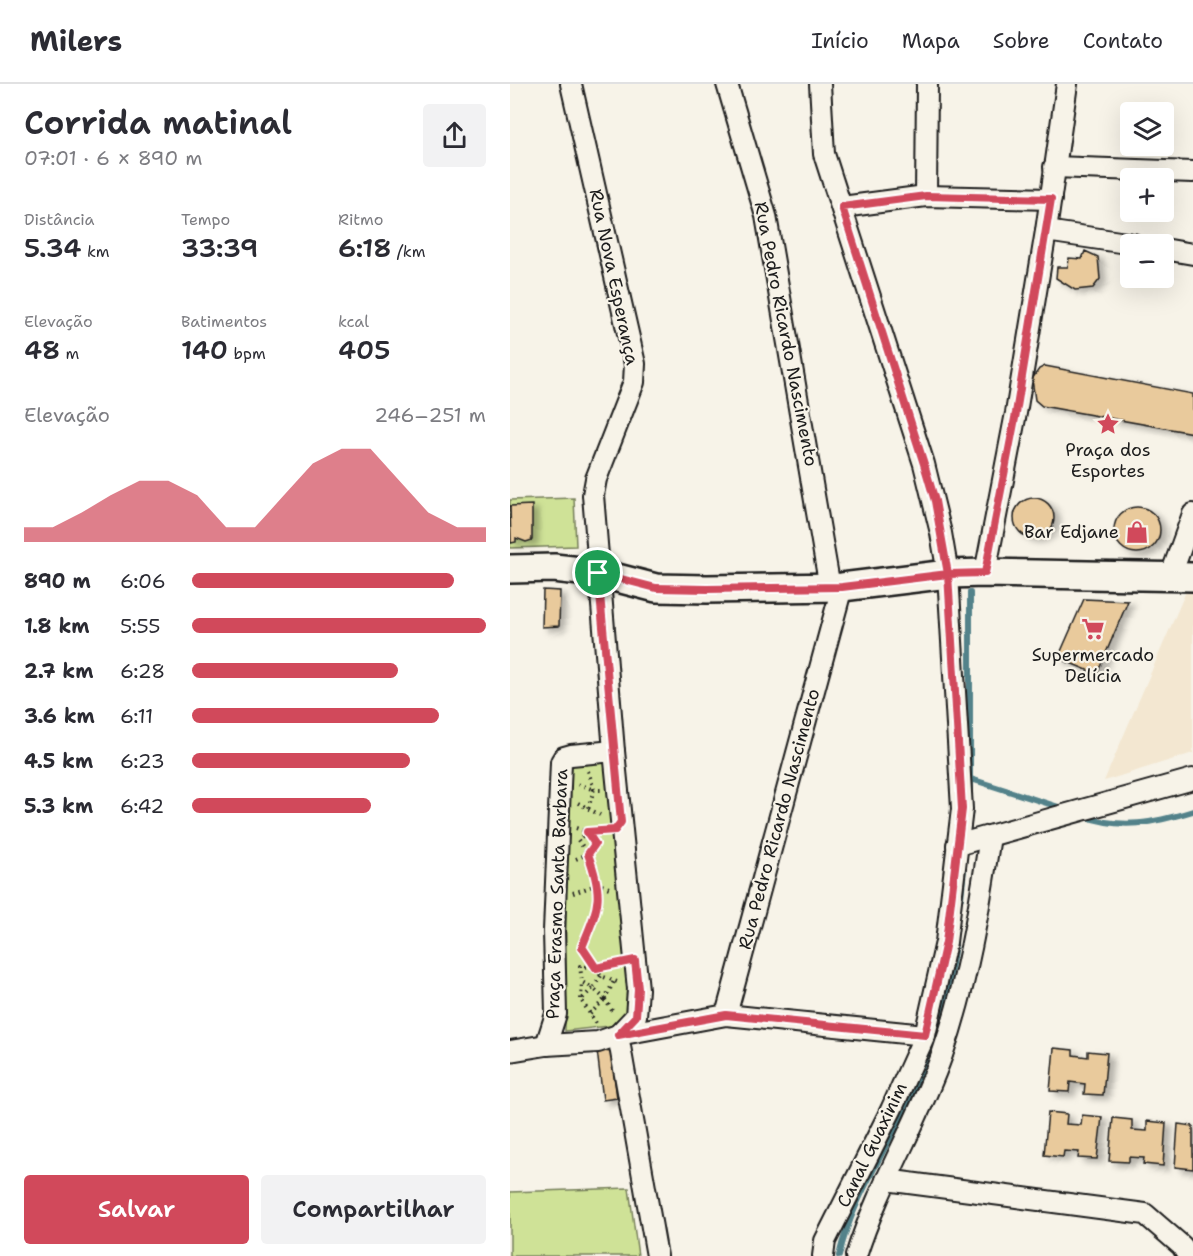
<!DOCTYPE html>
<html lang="pt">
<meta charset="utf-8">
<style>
:root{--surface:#fff;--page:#f2f2f3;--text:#2b2b33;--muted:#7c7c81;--line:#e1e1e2;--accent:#d1495b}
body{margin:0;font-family:"Shantell Sans",sans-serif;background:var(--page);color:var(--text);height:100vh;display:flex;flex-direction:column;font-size:22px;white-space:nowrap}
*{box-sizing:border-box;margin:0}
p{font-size:20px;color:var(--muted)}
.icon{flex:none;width:33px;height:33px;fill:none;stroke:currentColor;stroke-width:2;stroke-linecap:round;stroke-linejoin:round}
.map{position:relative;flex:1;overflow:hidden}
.panel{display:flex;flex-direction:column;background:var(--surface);width:510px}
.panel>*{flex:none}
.controls{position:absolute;left:610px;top:18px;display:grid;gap:12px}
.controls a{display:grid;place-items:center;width:54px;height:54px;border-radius:6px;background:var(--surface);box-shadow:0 6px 24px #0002;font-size:30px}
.pin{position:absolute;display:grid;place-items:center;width:51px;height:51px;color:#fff;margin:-26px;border:3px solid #fff;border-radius:50%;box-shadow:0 2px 6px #0007}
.round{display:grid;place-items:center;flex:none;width:63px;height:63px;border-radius:6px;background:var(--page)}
.overview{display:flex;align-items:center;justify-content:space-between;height:102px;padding:0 24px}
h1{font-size:33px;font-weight:600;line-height:45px}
.stats{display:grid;grid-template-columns:repeat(3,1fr);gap:9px;height:102px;padding:6px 24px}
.stats div{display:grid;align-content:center}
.stats b{font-size:26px;font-weight:600}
.stats small{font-size:16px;font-weight:400}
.stats p{font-size:16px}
.chart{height:168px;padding:12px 24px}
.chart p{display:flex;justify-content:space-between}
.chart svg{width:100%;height:108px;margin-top:6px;fill:var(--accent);opacity:.7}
.primary-button{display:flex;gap:12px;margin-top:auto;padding:12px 24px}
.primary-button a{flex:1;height:69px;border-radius:6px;background:var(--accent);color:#fff;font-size:24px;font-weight:600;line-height:69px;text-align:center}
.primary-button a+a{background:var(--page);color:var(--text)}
ul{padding:0 24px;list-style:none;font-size:20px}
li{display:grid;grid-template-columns:96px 72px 1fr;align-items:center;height:45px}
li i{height:15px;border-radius:8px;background:var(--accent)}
header{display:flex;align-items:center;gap:36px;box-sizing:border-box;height:84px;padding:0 30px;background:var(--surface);border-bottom:2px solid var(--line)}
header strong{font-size:28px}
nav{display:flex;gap:33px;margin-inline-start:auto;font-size:21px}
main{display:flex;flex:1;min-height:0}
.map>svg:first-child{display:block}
.built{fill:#f3e7d1}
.green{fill:#cfe297;stroke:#767f5a;stroke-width:1.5}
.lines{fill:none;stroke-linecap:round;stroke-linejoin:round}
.stream{stroke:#53828a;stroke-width:6}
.building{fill:#e9ca9c;stroke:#1c1c1c;stroke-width:1.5;filter:url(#shadow)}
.street-casing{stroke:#1c1c1c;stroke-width:24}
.secondary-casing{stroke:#1c1c1c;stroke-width:32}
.path{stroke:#1c1c1c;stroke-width:4;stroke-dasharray:1.5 4.5;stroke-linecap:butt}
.street{stroke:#f7f3e8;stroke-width:20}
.secondary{stroke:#f7f3e8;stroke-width:27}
.route-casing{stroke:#fff;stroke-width:12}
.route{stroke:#d1495b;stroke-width:8}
.labels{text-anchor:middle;stroke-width:4.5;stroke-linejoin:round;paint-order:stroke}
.street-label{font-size:18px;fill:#1c1c1c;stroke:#f7f3e8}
.poi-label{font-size:18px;fill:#1c1c1c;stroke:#f7f3e8}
</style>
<header>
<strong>Milers</strong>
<nav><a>Início</a><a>Mapa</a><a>Sobre</a><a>Contato</a></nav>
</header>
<main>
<section class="panel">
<div class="overview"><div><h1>Corrida matinal</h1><p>07:01 · 6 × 890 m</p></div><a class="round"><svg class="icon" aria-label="share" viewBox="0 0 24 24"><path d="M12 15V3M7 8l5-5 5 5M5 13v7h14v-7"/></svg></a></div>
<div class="stats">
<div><p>Distância</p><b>5.34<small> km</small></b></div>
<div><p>Tempo</p><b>33:39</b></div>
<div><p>Ritmo</p><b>6:18<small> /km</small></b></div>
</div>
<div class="stats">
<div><p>Elevação</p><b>48<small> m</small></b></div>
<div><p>Batimentos</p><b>140<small> bpm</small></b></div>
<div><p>kcal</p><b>405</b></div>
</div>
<div class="chart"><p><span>Elevação</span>246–251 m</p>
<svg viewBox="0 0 160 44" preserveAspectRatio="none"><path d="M0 44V38L10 38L20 32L30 25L40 19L50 19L60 25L70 38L80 38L90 25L100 12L110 6L120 6L130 19L140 32L150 38L160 38V44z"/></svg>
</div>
<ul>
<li><b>890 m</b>6:06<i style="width:89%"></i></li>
<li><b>1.8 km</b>5:55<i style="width:100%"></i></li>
<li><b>2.7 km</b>6:28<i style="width:70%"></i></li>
<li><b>3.6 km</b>6:11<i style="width:84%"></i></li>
<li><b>4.5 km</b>6:23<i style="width:74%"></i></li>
<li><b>5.3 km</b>6:42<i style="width:61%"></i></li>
</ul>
<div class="primary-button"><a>Salvar</a><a>Compartilhar</a></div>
</section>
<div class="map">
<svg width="683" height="1172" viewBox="0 0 683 1172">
<defs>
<filter id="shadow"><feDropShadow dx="6" dy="4" stdDeviation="3" flood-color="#0004"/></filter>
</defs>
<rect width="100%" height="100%" fill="#f7f3e8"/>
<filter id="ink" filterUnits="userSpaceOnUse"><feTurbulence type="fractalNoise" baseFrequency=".0167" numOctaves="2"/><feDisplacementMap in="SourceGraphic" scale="12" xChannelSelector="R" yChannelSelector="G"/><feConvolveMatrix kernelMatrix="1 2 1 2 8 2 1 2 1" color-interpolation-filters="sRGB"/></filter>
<g filter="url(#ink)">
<path class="built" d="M677 505H683V669L594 697Z"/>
<g class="green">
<path d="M64 414 66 462 0 464V416Z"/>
<path d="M98 673 121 912 117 940 55 947 57 681Z"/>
<path d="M119 1104 128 1172H0V1108Z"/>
</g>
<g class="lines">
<g class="stream">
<path d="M461 695 555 725"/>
<path d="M460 712V509"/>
<path d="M573 732C612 746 644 739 683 727"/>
<path d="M451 814 454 785"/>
<path d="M329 1172C340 1123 368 1079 390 1034 416 978 437 921 445 860"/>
</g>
</g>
<g class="building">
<path d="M575 167 588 173 590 195 583 204 565 206 546 194 547 183H558L559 174 572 175Z"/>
<path d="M535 282 683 310V349L532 322 525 316 522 295 529 285Z"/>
<circle cx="524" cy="434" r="20"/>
<path d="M22 421V456L16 458 6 454V458L1 459 0 422Z"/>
<circle cx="627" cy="446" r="23"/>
<path d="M33 506 50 507 49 542 32 543Z"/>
<path d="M574 515 618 517 587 590 548 574Z"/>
<path d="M544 964 563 966V971L578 973V967L597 969 593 1011 574 1010 575 1000 560 998 559 1008 540 1007Z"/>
<path d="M87 966 101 968 107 1014 93 1016Z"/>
<path d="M538 1028 557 1030 556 1040 571 1041 572 1031 592 1033 587 1075 568 1074 569 1068 554 1067 553 1073 534 1071Z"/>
<path d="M603 1034 622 1036V1046L637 1047V1037L656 1039 653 1082 633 1080 634 1074 619 1073V1078L599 1077Z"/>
<path d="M668 1040 683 1042V1085L665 1083Z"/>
</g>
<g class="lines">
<g class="street-casing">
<g id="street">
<path d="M61 0 125 280 124 298 86 395 83 411 104 667 128 905 126 932 108 951 147 1172"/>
<path d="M217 0 256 132 320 504"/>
<path d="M310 0 314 70 414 380 431 449 438 490 452 725 436 858 415 951 381 1026 315 1157 313 1172"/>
<path d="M544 83 683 88"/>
<path d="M416 112 417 0"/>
<path d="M332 123 416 112 541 115"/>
<path d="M536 147 623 160"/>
<path d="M654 165 683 170"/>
<path d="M475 489 506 329 536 147 557 0"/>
<path d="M661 491 683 430"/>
<path d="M447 761 683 695"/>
<path d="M216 931 332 503"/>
<path d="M36 961 46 930 44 847 51 678 54 673 61 671 104 667"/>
<path d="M0 967 36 961 88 958 108 951 216 931 415 951"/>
<path d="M376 1096 635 1130 672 1162 678 1172"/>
<path d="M346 1172C368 1102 408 1039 432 971 457 900 469 826 480 752"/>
</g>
</g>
<g class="secondary-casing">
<path id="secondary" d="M0 485 44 484 88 489 146 504 197 505 332 503 438 490 475 489 683 493"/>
</g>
<g class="path">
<path d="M78 687 84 705"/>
<path d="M68 700 84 706"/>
<path d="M68 719 90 731"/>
<path d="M78 724 84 706H91"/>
<path d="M66 744 77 748 85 760 78 770 68 756 77 748 94 747"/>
<path d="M66 775 78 770 89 800 99 804"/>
<path d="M63 809 89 800V821L72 863 86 884 108 879"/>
<path d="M91 892 83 904 95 915 104 897"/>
<path d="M71 915 72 898"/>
<path d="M95 915 104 930"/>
<path d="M80 930 95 915"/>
<path d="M86 939 71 916 83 904 72 898 70 882 86 884 91 892 110 899"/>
</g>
<use href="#street" class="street"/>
<use href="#secondary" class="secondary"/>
</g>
</g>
<g class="lines" filter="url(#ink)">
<g class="route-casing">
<path id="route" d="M88 489 111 738 105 746 77 748 85 760 78 770C94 814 89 821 72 863L86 884 125 876 128 905 126 932 108 951 216 931 415 951 436 858 452 725 438 490 475 489 506 329 541 115 416 112 332 123 414 380 425 417 438 490 332 503 197 505 146 504 88 489"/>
</g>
<use href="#route" class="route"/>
</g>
<defs>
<g id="sight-bare" transform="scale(1.8)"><path d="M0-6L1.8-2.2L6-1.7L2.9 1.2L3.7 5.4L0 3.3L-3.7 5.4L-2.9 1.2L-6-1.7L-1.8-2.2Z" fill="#d1495b" stroke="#f7f3e8" stroke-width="2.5" paint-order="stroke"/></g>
<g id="shop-bare" transform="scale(1.8)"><path d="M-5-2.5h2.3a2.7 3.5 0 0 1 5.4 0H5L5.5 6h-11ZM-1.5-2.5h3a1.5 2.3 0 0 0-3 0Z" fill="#d1495b" stroke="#f7f3e8" stroke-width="2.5" paint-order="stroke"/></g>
<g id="supermarket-bare" transform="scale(1.8)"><path d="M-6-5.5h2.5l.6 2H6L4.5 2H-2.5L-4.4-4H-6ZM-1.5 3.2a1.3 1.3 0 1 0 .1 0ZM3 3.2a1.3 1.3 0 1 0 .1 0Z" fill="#d1495b" stroke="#f7f3e8" stroke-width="2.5" paint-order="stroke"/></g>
</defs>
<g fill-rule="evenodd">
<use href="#sight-bare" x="598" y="340"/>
<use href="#shop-bare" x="627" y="448"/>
<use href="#supermarket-bare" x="583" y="545"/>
</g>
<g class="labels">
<g class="street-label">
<text transform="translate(104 193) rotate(78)" y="6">Rua Nova Esperança</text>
<text transform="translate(276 250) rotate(79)" y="6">Rua Pedro Ricardo Nascimento</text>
<text transform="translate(269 735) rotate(-75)" y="6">Rua Pedro Ricardo Nascimento</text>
<text transform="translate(47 810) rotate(-88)" y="6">Praça Erasmo Santa Barbara</text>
<text transform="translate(362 1061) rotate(-64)" y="6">Canal Guaxinim</text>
</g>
<g class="poi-label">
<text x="598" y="372">Praça dos<tspan x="598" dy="21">Esportes</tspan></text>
<text x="609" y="454" text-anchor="end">Bar Edjane</text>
<text x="583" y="577">Supermercado<tspan x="583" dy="21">Delícia</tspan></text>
</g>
</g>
</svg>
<div class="controls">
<a><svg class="icon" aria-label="layers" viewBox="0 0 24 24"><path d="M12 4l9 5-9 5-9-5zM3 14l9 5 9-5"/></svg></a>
<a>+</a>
<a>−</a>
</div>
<div class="pin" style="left:88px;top:489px;background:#1e9e55"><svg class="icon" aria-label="arrive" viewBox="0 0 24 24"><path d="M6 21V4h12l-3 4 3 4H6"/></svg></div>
</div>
</main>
